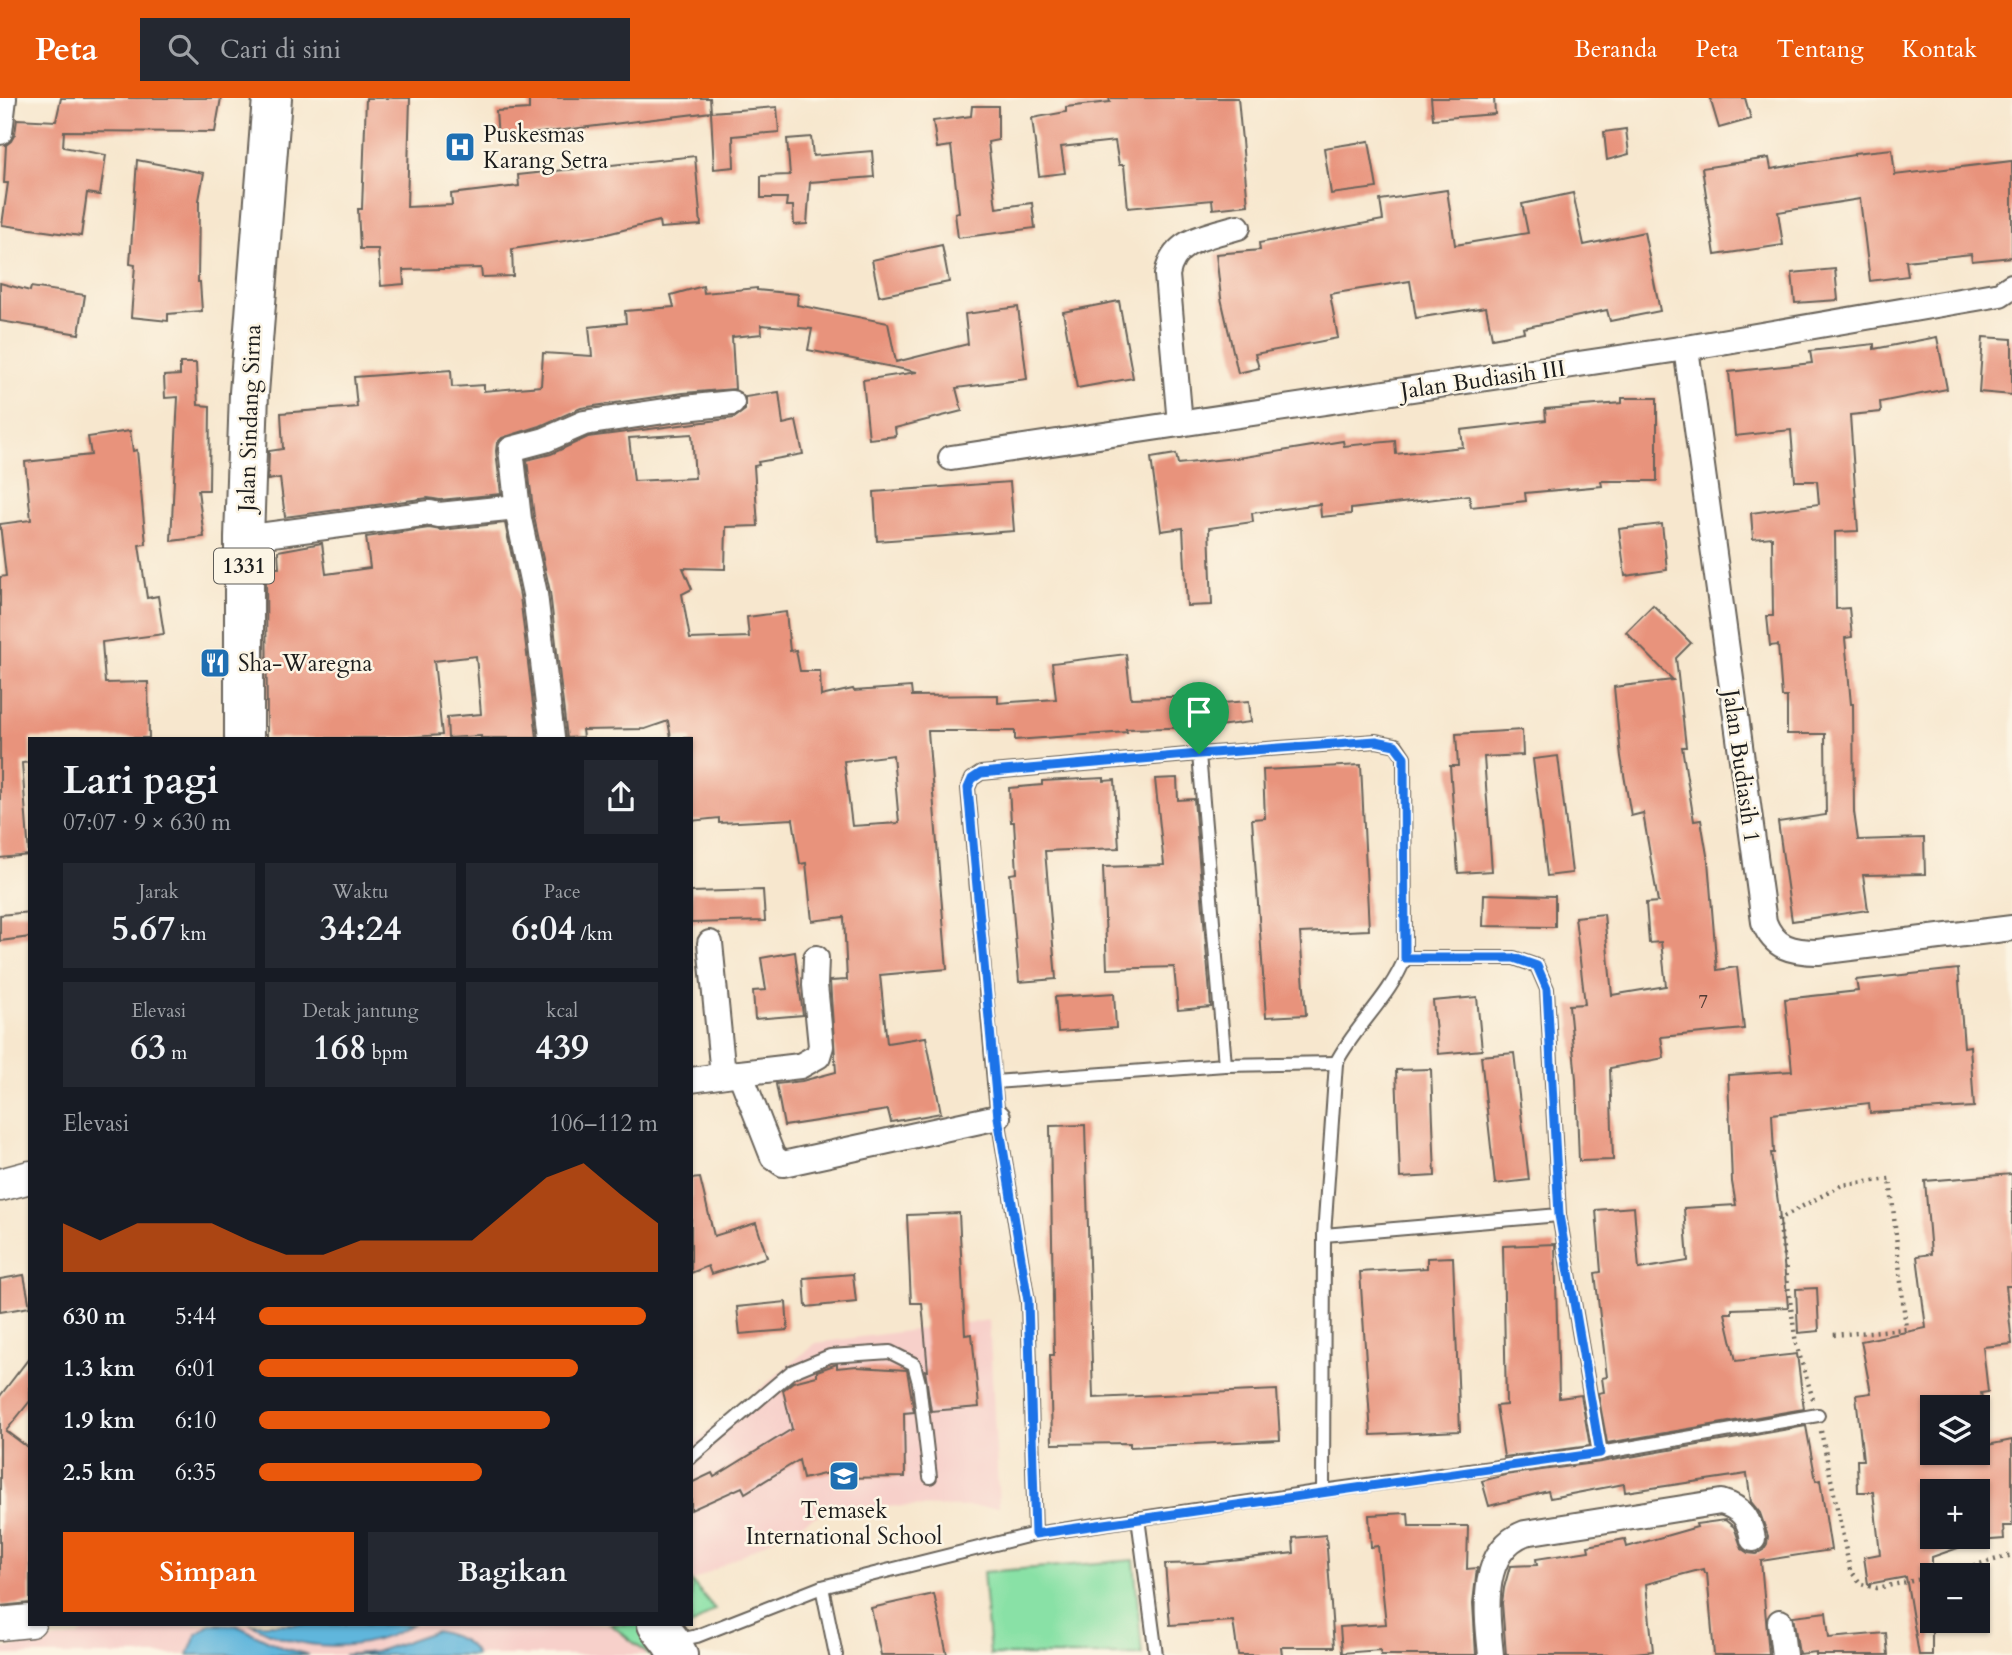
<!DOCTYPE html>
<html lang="id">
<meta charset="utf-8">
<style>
:root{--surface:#171b24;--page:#242831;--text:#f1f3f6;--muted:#9ea1a6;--accent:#ea580c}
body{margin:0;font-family:Cardo,serif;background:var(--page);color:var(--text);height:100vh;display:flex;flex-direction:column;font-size:26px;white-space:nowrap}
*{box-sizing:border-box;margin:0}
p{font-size:23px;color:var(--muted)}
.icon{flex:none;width:38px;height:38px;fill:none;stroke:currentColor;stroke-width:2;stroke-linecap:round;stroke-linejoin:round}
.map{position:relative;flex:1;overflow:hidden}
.side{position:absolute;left:28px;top:639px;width:665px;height:889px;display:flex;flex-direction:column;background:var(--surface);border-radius:0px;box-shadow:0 2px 5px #0004}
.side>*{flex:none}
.fabs{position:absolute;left:1920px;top:1297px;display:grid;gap:14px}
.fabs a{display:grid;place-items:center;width:70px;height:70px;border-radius:0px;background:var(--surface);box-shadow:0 2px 5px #0004;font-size:35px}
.pin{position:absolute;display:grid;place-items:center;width:60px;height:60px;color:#fff;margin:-72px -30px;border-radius:50% 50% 50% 0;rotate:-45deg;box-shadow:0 0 7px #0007}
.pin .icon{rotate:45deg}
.round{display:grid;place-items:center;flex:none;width:74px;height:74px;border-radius:0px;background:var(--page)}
.head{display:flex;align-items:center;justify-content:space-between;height:119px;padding:0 35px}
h1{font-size:38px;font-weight:700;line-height:52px}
.figures{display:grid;grid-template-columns:repeat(3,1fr);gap:10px;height:119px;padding:7px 35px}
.figures div{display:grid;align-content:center;border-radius:0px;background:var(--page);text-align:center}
.figures b{font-size:35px;font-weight:700}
.figures small{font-size:19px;font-weight:400}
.figures p{font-size:19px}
.chart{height:196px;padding:14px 35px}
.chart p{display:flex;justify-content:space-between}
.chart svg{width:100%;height:126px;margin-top:7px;fill:var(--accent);opacity:.7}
.cta{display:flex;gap:14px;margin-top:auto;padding:14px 35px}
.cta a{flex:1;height:80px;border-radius:0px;background:var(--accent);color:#fff;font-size:28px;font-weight:700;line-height:80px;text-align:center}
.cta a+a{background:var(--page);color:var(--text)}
ul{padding:0 35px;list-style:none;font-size:23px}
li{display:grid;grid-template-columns:112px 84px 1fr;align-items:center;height:52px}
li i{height:18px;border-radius:9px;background:var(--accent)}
header{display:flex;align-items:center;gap:42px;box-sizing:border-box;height:98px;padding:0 35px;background:var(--accent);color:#fff}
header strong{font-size:33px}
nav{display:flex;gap:38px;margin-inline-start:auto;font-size:24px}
.search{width:490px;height:63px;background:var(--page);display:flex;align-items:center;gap:18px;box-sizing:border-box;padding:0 24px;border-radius:0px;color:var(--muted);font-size:26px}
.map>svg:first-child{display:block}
.built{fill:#f7d0ca}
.green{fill:#89e1a6;stroke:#527e61;stroke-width:2}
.water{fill:#60b6dc;stroke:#3e697c;stroke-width:2}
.building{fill:#e8937c;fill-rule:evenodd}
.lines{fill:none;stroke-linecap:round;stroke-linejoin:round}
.service-casing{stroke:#69635a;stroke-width:16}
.minor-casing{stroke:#69635a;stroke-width:28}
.tertiary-casing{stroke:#69635a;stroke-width:35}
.primary-casing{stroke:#69635a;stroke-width:42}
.path{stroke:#69635a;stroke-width:4.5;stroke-dasharray:2 5;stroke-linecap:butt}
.service{stroke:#fff;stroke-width:12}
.minor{stroke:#fff;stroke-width:24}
.tertiary{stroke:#fff;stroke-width:32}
.primary{stroke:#fff;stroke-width:38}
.route-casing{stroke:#fff;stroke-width:14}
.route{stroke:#1a73e8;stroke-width:9}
.labels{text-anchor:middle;stroke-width:5;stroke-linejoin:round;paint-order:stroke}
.number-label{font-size:19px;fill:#4f3a34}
.shield{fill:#fcf5e5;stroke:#5f5d58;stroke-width:2}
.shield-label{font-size:21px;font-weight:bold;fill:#1c1c1c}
.poi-label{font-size:23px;fill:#1c1c1c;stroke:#fcf5e5;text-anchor:start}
.street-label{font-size:23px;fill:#1c1c1c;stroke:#fcf5e5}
</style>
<header>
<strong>Peta</strong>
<div class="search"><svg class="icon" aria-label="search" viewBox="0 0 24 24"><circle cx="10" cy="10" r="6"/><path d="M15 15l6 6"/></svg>Cari di sini</div>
<nav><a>Beranda</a><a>Peta</a><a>Tentang</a><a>Kontak</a></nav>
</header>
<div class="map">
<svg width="2012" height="1557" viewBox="0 0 2012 1557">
<rect width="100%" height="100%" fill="#fcf5e5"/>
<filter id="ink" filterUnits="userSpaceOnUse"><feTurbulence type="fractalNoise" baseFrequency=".0143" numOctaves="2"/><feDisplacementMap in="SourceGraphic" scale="14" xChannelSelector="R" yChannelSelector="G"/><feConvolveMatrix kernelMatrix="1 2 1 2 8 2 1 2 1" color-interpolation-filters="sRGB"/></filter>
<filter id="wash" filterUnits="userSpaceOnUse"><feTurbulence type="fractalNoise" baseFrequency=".00686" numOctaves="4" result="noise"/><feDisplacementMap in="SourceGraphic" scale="28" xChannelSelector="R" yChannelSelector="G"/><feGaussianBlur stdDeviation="1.57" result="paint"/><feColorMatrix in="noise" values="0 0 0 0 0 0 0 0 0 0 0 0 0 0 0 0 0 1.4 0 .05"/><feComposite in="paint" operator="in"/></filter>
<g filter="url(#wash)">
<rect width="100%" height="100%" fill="#f7e7ce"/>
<g class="built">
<path d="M989 1222 999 1409 835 1408 691 1484V1347L816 1245Z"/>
<path d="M94 1526H616L649 1557H0V1551L78 1538Z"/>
</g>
<g class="green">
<path d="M1134 1462 1142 1557H990L983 1474Z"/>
<path d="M691 1483 715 1511 653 1557H649L610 1526H691Z"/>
</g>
<g class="water">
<path d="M210 1526 236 1527 283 1550 309 1557H188L196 1537Z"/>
<path d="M252 1526H412C366 1556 299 1554 252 1526Z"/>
<path d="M436 1533C452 1538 469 1541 476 1557H344L375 1554Z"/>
</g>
<g id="blocks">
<g class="building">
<path d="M61 0H221L215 34 64 33 63 49 106 57 100 97 87 95 81 138 2 127 8 85H4L6 47 11 43 15 36 17 21 56 23Z"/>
<path d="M366 0H410L407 109 452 107 451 96 519 88 518 77 695 58 701 127 660 130 659 123 603 137 512 151 513 178 482 179 481 170 403 172 404 186 381 188 378 151H360L358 111H362Z"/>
<path d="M529 0H710L711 14 498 40 496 13 529 11Z"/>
<path d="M1109 0H1238L1248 107 1213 111 1212 102 1128 110 1124 67H1119L1115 43 1061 49 1065 75 1039 78 1032 20 1066 14V9L1110 4Z"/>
<path d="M1431 0H1494L1495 16 1433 21Z"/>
<path d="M1710 0H1745L1751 21 1719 30Z"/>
<path d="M972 8H998V42L988 44 996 110 1032 105 1035 130 958 140 955 115 959 114 951 48 937 50 933 23 971 18Z"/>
<path d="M777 9 779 34 733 38 734 69 714 71 711 14Z"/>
<path d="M1626 31 1629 56 1607 62 1604 34Z"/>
<path d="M811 39 813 58 872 53 874 79 810 84 807 126 794 127 793 108H786L787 100H761V78L790 77 787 41Z"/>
<path d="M1369 43 1377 90 1331 96 1324 50Z"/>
<path d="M1892 51 1895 77 2012 63V159L1972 163 1971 156 1906 163 1908 178 1870 183 1860 101 1778 114 1783 147 1715 157 1702 70 1769 60 1771 71 1854 57V55Z"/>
<path d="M137 62 204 75 199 102 198 184H200L202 213 168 216V223L131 219 135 167 130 166Z"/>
<path d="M1447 92 1455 147 1528 135 1522 106 1573 95 1584 147 1644 134 1660 213 1610 223 1607 212 1523 230 1524 234 1492 240 1486 209 1416 220 1410 183 1330 196 1338 240 1255 256 1259 270 1238 275 1221 200 1216 156 1260 152 1259 145 1383 122 1380 102Z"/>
<path d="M942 147 949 184 879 198 872 162Z"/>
<path d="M1835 171 1838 202 1795 205 1792 175Z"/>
<path d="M0 185 30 193 31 189 85 197 79 236 0 223Z"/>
<path d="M703 188 704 195 757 190V192L798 196 797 207 888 225 896 264 968 246 965 216 1018 209 1027 281 956 290 962 313 895 330 896 338 869 341 863 282 917 274 808 252 812 231 761 227 762 236 732 239 735 291 683 295 581 310 540 328 502 340 497 345 496 353 501 396 440 402 428 400 285 419 280 380 268 382 269 353 283 351 281 315 357 309 354 279 451 272 452 289 484 287V293L541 288 543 255 592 258 589 229 626 225 625 213 674 209 671 197Z"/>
<path d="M1119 203 1133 280 1077 290 1063 214Z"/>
<path d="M1937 239 1947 291 1880 304 1881 314 1850 317 1858 433 1835 434 1836 511 1849 510 1852 539 1845 540 1851 606H1853L1854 714 1858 742 1924 740 1925 776 1863 777 1868 812 1792 823 1778 724 1826 717 1825 636H1787V599H1782L1778 547 1770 548 1767 518H1773L1772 439 1753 441 1751 415 1819 406 1817 383H1795L1791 332 1735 338 1729 274 1812 265 1810 253 1874 246V251Z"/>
<path d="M1983 239 2012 241V297L1979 294Z"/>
<path d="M180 265H196L198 307 210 308 209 392H198L204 439 171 443 178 299 165 300 164 278 180 277Z"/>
<path d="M779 294 783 326 796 323 803 356 758 364 759 367 754 368 758 428 726 429 725 471 683 470 692 491 682 496 690 541 749 539 747 519 786 514 790 553 796 552 800 573H820L821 598 853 591 854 593 911 589 912 598 998 597V605L1056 601 1052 565 1126 556 1131 600 1210 598V606L1249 603 1251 624 1210 629 1126 631 1127 634 1015 642V633H928L947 871 880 877 887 945 926 939 941 1015 891 1024 888 1012 784 1028 776 986 802 983 836 974 830 883 847 882 844 819 812 823 806 765 800 766 793 721 719 725V720L691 723V640H671L668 623 645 631 582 632 583 639 567 640 550 494 534 419 527 362 551 356 588 339 734 320 745 312V299ZM692 336 695 380 634 383 629 340ZM893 657 899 725 852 728 844 663Z"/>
<path d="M1622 300H1657V383H1601L1602 388 1525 395 1526 403 1471 409 1469 397 1351 411V416L1321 419 1320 406 1252 415 1253 424 1209 430 1212 507 1187 508 1183 430 1161 433 1151 360 1176 356 1178 366 1245 359 1343 343 1344 348 1395 343 1396 356 1463 349 1461 332 1546 322 1545 311 1622 305Z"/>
<path d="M130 333 133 353 137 352 146 446 139 447 147 500 158 498 164 536 102 544 105 585 148 584 149 640H30V664L22 665 29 757 0 760V479L6 478 0 426 31 422 25 364 91 357 88 339Z"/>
<path d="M1010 384 1014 433 877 443 874 394Z"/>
<path d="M505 425 520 498 537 640H481V638L448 640 447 619 481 616 476 558 434 563 442 637 398 640H267L266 470H279L278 453 322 445 326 476 370 470 366 439 429 430 441 432Z"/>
<path d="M1662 426 1667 472 1625 478 1619 431Z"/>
<path d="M1653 507 1691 545 1676 560 1686 649H1682L1694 723 1701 722 1708 763 1717 872 1737 869 1744 931 1661 939 1664 960 1610 970 1613 1062 1579 1063 1576 981 1569 907 1585 906 1575 819 1604 816 1612 897 1666 888 1661 844 1649 845 1646 805 1658 804 1643 715 1631 718 1621 659 1614 589 1673 582 1626 534Z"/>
<path d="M1522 632 1523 657 1484 659 1492 773 1458 775 1450 668H1458L1456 636Z"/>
<path d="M1558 658 1572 775 1547 778 1533 661Z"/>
<path d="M1361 667 1369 832 1300 835 1306 917 1266 919 1252 721 1265 720 1263 672Z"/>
<path d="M1104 680V683L1115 682 1119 750 1045 753 1056 881 1019 884 1010 776 1017 775 1014 724H1011L1009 690 1042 687V683Z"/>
<path d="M1177 680 1178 702 1194 701 1211 909 1178 912 1174 869 1107 871 1103 769 1164 767 1155 681Z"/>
<path d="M763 792 765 823 691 825V794Z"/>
<path d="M1484 796 1555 798V829L1483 828Z"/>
<path d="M30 814V839L0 843V817Z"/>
<path d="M795 854 803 917 755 921 753 893 766 892 761 860Z"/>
<path d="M1958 871 1964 949 1970 948 1974 1009 1870 1015 1869 1005 1772 1016 1774 1055H1771L1779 1111 1788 1209 1732 1211V1215H1725L1736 1263 1797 1256 1804 1311 1607 1345 1598 1295 1604 1294 1602 1280 1607 1279 1595 1175 1601 1174 1596 1112 1634 1109 1639 1171 1688 1163 1684 1110 1736 1107 1732 1084 1728 977 1792 973 1785 901 1858 893 1856 882Z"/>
<path d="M1114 895 1116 930 1058 934 1055 899Z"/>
<path d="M1477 899 1482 952 1438 956 1433 903Z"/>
<path d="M1514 955 1529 1082 1495 1086 1481 958Z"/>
<path d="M1431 971 1435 1078 1400 1080 1396 972Z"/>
<path d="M1085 1027 1093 1300 1277 1292 1280 1342 1130 1349V1345L1052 1346 1050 1257H1054L1050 1028Z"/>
<path d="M2012 1076V1188H2006L2012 1246 1983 1249 1988 1294 1981 1295 1984 1309H1932V1354H1978V1349L2012 1342V1428H2003L2004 1441 1978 1443 1932 1459V1557H1919L1906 1479 1868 1486 1864 1459 1880 1456 1873 1394H1858L1857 1362H1863L1856 1297 1871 1295 1861 1243 1926 1230 1917 1158 1931 1156 1925 1083ZM1932 1393H1978V1438H1932Z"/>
<path d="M700 1080 714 1138 756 1125 767 1159 711 1176 708 1168 691 1175V1081Z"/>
<path d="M959 1115 965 1237 972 1236 979 1309 931 1313 925 1272 928 1273 922 1205H911L907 1117Z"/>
<path d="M1555 1146 1559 1300 1581 1297 1590 1348 1504 1359 1496 1308 1506 1307 1503 1148Z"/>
<path d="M1453 1159 1460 1333 1371 1337 1360 1174 1427 1170V1160Z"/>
<path d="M853 1176 856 1204 806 1209 804 1180Z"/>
<path d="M24 1177 30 1209 0 1214V1181Z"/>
<path d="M1817 1190 1819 1233 1798 1235 1796 1191Z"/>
<path d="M786 1204 788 1232 740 1236 737 1209Z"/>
<path d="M30 1259V1303L6 1333 30 1351V1505L0 1508V1298Z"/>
<path d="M837 1266V1270L857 1268 858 1269 907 1272 914 1314 904 1315 905 1379 836 1380V1373L803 1381 799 1362 745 1395 742 1389 691 1412V1385L712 1375 714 1379 792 1331 783 1292 793 1284 817 1278V1273Z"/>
<path d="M1806 1328 1816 1383 1820 1382 1831 1452 1761 1463 1769 1557H1714L1707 1475H1704L1703 1471 1646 1486 1653 1553 1617 1557H1506L1502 1505 1504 1490 1510 1468 1537 1467 1536 1461 1589 1453 1588 1448 1625 1441 1627 1449 1697 1429 1696 1426 1725 1422 1734 1429 1742 1451 1748 1455 1756 1456 1763 1452 1767 1446 1768 1438 1760 1415 1751 1404 1747 1376 1625 1394 1624 1386 1550 1400 1548 1393 1489 1408 1482 1383 1505 1377 1601 1364Z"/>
<path d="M1408 1415 1409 1428H1468L1467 1471 1477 1470 1473 1505 1476 1557H1381L1380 1552 1342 1555 1340 1529 1386 1526 1378 1448 1371 1449 1369 1417Z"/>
<path d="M1326 1437 1334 1549H1281L1282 1557H1238L1233 1523 1170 1527 1165 1466 1203 1465 1294 1455 1293 1440Z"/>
<path d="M934 1496 947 1557H881L871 1510Z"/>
<path d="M1826 1514 1829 1540 1886 1535 1888 1557H1816V1554L1799 1556 1793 1518Z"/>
</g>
</g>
</g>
<g filter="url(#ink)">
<use href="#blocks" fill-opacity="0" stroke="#69635a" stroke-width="2"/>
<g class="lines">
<g class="service-casing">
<g id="service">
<path d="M1199 656 1225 967"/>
<path d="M994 984 968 690 972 681 981 675 1199 656 1376 643 1396 647 1404 659 1405 860"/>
<path d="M1324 1137 1559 1117"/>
<path d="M1600 1355 1818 1317"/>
<path d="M691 1359 791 1274 830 1258 890 1254 914 1266 919 1285 930 1379"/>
<path d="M1138 1420 1156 1557"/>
<path d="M1035 1436 1028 1204 998 1019 994 984 1225 967 1336 965"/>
<path d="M822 1489 836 1557"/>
<path d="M674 1543 697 1538 822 1489 1035 1436 1323 1393 1324 1137 1336 965C1355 928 1390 899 1405 860H1514L1537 868 1547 891 1559 1117 1600 1355 1323 1393"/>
</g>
</g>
<g class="minor-casing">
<g id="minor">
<path d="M0 34 4 0"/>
<path d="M1686 250 1764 824C1774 850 1792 854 1818 854L2012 830"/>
<path d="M1180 326 1167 177C1173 141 1208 138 1238 129"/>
<path d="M951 360 1686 250 2000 196 2012 188"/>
<path d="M244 440 430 415 439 417 517 409"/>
<path d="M552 640 535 496 519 421 511 351 545 342 584 325 685 310 732 305"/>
<path d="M710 845 723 977"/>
<path d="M740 975 800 968 818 958 821 948 815 887 816 860"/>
<path d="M691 982 740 975 773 1059 783 1066 998 1019"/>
<path d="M1780 1524 1784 1557"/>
<path d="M1491 1557C1487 1516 1478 1453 1525 1435L1721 1404C1742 1410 1749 1420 1753 1441"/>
</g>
</g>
<g class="tertiary-casing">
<g id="tertiary">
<path d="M0 1087 30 1079"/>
<path d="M0 1526 30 1523"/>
</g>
</g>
<g class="primary-casing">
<g id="primary">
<path d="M244 640V440L249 295 272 0"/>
<path d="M657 1526 671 1544 678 1557"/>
</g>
</g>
<g class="path">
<path d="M1813 1301 1796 1246 1779 1121 1842 1087 1890 1081 1906 1231 1833 1237"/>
<path d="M1821 1333 1850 1472 1861 1486 1877 1490 1932 1479"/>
<path d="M1940 1477 2012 1457"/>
</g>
<use href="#service" class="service"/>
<use href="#minor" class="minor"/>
<use href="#tertiary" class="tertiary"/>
<use href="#primary" class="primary"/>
</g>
</g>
<g class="lines" filter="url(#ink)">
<g class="route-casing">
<path id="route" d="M1376 643 1395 647 1404 659 1405 860H1514L1537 868 1547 891 1559 1117 1600 1355 1035 1436 1028 1203 998 1019 968 690 972 681 981 675 1199 656Z"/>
</g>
<use href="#route" class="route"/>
</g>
<defs>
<g id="hospital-square" transform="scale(1.575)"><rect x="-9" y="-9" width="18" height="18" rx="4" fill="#1f6fb2" stroke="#fcf5e5"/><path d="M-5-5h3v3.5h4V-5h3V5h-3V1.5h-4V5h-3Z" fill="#fff"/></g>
<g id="restaurant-square" transform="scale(1.575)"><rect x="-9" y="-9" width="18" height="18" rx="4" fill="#1f6fb2" stroke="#fcf5e5"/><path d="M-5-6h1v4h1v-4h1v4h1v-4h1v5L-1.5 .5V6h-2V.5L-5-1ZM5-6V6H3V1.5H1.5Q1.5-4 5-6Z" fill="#fff"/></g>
<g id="school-square" transform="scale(1.575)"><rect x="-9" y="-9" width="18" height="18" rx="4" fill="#1f6fb2" stroke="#fcf5e5"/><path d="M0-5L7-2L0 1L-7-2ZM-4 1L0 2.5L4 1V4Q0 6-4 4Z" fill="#fff"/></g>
</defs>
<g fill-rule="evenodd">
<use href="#hospital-square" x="460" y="49"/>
<use href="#restaurant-square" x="215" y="565"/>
<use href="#school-square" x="844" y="1378"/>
</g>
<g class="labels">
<g class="number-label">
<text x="1703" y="910">7</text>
</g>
<rect class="shield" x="214" y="450.5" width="60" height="35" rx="5"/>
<g class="shield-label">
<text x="244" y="475">1331</text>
</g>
<g class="poi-label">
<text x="483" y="44">Puskesmas<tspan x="483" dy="26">Karang Setra</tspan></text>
<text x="238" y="573">Sha-Waregna</text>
<text x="844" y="1420" text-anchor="middle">Temasek<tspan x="844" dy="26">International School</tspan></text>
</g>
<g class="street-label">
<text transform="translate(1483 281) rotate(-8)" y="8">Jalan Budiasih III</text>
<text transform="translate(249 320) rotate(-88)" y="8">Jalan Sindang Sirna</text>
<text transform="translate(1742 668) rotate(82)" y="8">Jalan Budiasih 1</text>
</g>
</g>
</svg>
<div class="fabs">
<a><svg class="icon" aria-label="layers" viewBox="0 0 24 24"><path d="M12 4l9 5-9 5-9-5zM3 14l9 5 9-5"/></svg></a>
<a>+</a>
<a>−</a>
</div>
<div class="pin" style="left:1199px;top:656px;background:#1e9e55"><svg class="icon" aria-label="arrive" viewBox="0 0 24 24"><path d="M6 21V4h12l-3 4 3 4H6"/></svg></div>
<section class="side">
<div class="head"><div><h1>Lari pagi</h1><p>07:07 · 9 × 630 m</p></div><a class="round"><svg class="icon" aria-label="share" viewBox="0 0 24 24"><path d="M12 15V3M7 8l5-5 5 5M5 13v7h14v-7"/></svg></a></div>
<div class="figures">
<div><p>Jarak</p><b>5.67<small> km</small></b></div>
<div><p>Waktu</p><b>34:24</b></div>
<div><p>Pace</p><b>6:04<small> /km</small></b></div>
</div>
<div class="figures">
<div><p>Elevasi</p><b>63<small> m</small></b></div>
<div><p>Detak jantung</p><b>168<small> bpm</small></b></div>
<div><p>kcal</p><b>439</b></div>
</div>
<div class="chart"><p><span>Elevasi</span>106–112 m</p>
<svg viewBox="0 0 160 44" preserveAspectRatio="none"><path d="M0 44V27L10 33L20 27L30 27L40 27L50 33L60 38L70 38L80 33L90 33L100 33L110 33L120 22L130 11L140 6L150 17L160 27V44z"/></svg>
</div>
<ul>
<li><b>630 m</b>5:44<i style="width:97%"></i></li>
<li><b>1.3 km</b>6:01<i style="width:80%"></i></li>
<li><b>1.9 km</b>6:10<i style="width:73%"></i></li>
<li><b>2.5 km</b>6:35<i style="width:56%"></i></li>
</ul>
<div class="cta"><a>Simpan</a><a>Bagikan</a></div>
</section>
</div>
